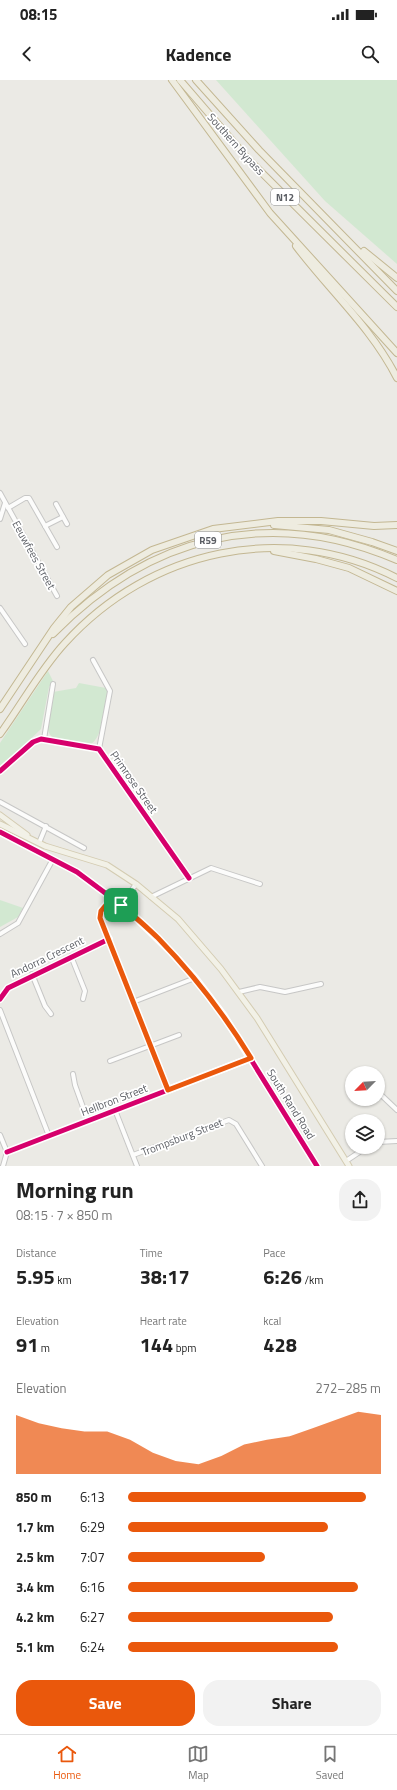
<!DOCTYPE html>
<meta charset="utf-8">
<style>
:root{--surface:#fff;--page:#f2f2f2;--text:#222;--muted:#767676;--line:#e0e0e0;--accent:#ea580c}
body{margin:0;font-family:"Titillium Web",sans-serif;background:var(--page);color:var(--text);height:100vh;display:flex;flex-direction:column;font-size:15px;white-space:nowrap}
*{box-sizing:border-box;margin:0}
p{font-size:13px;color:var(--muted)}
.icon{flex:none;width:22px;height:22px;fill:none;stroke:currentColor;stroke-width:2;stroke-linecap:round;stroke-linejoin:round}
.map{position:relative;height:1086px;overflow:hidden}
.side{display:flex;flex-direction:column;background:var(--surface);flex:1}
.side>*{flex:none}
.needle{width:26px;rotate:246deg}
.tools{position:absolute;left:345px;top:986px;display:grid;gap:8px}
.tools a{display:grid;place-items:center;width:40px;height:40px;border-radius:50%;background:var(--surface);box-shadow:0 1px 3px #0004;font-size:20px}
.pin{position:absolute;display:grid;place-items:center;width:34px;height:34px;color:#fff;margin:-17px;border-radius:8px;box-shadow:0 2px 6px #0006}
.round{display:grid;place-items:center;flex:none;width:42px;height:42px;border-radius:16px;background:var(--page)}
.overview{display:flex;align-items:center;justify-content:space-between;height:68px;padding:0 16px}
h1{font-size:22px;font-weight:700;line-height:30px}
.metrics{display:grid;grid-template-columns:repeat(3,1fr);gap:6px;height:68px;padding:4px 16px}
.metrics div{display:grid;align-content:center}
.metrics b{font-size:20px;font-weight:700}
.metrics small{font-size:11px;font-weight:400}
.metrics p{font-size:11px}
.chart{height:112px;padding:8px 16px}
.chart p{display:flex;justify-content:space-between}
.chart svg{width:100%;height:72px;margin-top:4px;fill:var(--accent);opacity:.7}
.cta{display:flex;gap:8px;margin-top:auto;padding:8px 16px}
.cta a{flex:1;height:46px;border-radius:16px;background:var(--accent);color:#fff;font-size:16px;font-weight:700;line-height:46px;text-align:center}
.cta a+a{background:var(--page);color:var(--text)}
ul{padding:0 16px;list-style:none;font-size:13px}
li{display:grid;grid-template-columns:64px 48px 1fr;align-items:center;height:30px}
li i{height:10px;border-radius:5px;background:var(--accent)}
.status{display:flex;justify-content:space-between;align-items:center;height:28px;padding:0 20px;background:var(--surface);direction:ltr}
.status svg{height:11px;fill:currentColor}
header{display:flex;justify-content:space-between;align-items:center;height:52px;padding:0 16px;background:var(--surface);font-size:18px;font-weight:700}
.tab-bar{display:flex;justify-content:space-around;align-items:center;height:56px;border-top:1px solid var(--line);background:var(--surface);font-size:11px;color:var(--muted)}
.tab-bar a{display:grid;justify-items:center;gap:2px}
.tab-bar .active{color:var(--accent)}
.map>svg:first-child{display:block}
.green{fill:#d2e8d1}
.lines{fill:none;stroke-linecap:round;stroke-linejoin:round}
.minor-casing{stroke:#c7c7c6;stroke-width:6}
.major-casing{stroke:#d4ccb2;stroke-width:7}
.highway-casing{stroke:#c3b792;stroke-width:8}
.minor{stroke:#fcfcfb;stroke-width:4}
.major{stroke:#f2f1e7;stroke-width:5}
.highway{stroke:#eeece0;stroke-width:6}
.cycleway-casing{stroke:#fff;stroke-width:8}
.cycleway{stroke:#d6006c;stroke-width:5}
.route-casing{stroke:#fff;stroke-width:8}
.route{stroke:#ea580c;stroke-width:5}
.labels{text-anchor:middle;stroke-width:3.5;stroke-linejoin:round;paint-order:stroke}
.shield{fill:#fff;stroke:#8c8e92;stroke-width:1}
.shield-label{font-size:10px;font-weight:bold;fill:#5b5e64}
.street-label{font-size:11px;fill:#5b5e64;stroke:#fff}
</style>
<div class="status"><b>08:15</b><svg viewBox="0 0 49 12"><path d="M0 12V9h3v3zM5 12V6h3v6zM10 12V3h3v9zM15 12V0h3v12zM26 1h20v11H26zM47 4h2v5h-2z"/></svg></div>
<header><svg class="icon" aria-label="back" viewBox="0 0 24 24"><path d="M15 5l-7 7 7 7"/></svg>Kadence<svg class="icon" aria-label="search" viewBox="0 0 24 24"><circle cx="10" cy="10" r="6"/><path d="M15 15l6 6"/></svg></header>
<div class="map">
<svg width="397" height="1086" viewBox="0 0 397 1086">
<rect width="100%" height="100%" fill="#ebeae5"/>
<g class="green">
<path d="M216 0H397V184L325 121Z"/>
<path d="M48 591 53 601 49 607 41 649 0 688V663Z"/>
<path d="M79 603 106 608 107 611C107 624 102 658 91 664L54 658C41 652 51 624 53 612L76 608Z"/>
<path d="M0 820 23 828 18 837 0 847Z"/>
</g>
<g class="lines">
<g class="minor-casing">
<g id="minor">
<path d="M0 413 57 516"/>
<path d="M56 424 67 444"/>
<path d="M8 428 25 418H29L57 467"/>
<path d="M0 439 5 423"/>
<path d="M45 446 63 437"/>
<path d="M0 528 25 564"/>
<path d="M93 580 110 611 99 669"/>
<path d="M44 659 53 604"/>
<path d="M0 691 33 662 41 659 99 669 189 798"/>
<path d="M0 722 84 768"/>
<path d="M0 752 77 792 128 830 172 873 195 898 224 936 317 1086"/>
<path d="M39 763 46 746"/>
<path d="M151 817 211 788 260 804"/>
<path d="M111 819 101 831 100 838 167 1010"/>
<path d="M121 825 136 804"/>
<path d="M0 854 18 843 53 779"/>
<path d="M71 876 85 911 83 919"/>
<path d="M32 894 45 926 51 934"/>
<path d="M239 912 260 907 285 912 321 904"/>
<path d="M0 919 8 908 109 859"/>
<path d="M133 922 195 898"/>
<path d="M0 930 49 1056"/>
<path d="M110 981 179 955"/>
<path d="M73 994 75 1005 88 1041"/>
<path d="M378 1012 397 1030"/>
<path d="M115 1030 137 1086"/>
<path d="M0 1055 7 1072 3 1086"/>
<path d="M378 1062 397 1061"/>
<path d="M7 1072 251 978"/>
<path d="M133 1075 229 1040 236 1044 262 1086"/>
<path d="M346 1081 367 1067"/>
</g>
</g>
<g class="major-casing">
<g id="major">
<path d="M0 735 27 755"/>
<path d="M0 744 45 766 107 785 136 804 178 839 221 889 257 938 349 1086"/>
</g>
</g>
<g class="highway-casing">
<g id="highway">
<path d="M172 0 270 133 397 273"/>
<path d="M180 0 249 80 397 227"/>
<path d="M196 0 259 70 397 211"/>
<path d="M296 166C329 210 372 248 397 298"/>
<path d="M364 171 397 198"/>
<path d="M274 445 329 450 372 462 397 471"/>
<path d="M274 471 316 479 349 488 397 511"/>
<path d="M53 554C149 456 269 425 397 480"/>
<path d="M0 629 54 548 71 527 108 495 152 470 213 449 278 441H321L374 446 397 445"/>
<path d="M0 654C22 624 40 590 65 563 150 469 284 440 397 498"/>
</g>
</g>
<use href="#minor" class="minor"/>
<use href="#major" class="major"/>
<use href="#highway" class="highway"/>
<g class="cycleway-casing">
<g id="cycleway">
<path d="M0 691 33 662 41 659 99 669 189 798"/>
<path d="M0 752 77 792 128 830 172 873 195 898 224 936 317 1086"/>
<path d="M0 919 8 908 109 859"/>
<path d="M7 1072 251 978"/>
</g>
</g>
<use href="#cycleway" class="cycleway"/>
</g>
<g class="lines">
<g class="route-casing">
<path id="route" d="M111 819C129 830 143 844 158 858 194 895 224 934 251 978L168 1010 100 838 101 831Z"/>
</g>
<use href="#route" class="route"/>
</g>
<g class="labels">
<g class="shield">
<rect x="271" y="109" width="28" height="16" rx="3"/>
<rect x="195" y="452" width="26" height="16" rx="3"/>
</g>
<g class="shield-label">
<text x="285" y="121">N12</text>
<text x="208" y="464">R59</text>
</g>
<g class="street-label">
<text transform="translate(236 64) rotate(48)" y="4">Southern Bypass</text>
<text transform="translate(34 475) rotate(61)" y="4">Eeuwfees Street</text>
<text transform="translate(134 702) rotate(55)" y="4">Primrose Street</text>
<text transform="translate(47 877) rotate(-26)" y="4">Andorra Crescent</text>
<text transform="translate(114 1020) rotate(-21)" y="4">Hellbron Street</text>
<text transform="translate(291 1024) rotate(58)" y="4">South Rand Road</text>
<text transform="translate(182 1057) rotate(-21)" y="4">Trompsburg Street</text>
</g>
</g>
</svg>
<div class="tools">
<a><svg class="needle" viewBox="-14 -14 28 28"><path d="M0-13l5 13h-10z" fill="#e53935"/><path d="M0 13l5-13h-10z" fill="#767676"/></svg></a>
<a><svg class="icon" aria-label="layers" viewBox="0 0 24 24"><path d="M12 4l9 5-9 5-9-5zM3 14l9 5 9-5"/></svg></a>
</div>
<div class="pin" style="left:121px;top:825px;background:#1e9e55"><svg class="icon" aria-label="arrive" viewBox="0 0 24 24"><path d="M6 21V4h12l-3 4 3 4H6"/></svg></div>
</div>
<section class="side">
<div class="overview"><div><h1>Morning run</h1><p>08:15 · 7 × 850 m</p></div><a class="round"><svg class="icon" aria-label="share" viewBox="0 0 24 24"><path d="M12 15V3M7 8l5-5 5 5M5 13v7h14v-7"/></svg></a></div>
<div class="metrics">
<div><p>Distance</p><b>5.95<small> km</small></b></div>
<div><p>Time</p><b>38:17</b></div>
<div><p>Pace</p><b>6:26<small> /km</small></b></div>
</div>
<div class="metrics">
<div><p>Elevation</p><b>91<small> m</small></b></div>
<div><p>Heart rate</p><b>144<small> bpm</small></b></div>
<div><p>kcal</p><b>428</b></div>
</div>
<div class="chart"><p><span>Elevation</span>272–285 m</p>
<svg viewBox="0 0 160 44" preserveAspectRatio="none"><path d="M0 44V8L10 13L20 16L30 18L40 18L50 23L60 31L70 36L80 38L90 33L100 26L110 23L120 21L130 16L140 11L150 6L160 8V44z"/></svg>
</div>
<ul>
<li><b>850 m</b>6:13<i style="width:94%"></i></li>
<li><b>1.7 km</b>6:29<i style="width:79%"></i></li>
<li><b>2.5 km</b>7:07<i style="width:54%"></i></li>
<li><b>3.4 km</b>6:16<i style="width:91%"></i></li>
<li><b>4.2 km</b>6:27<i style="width:81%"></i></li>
<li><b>5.1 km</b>6:24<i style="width:83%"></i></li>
</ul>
<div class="cta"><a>Save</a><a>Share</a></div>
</section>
<nav class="tab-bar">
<a class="active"><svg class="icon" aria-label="home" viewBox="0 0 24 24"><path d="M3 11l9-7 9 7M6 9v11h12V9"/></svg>Home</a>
<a><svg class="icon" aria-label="map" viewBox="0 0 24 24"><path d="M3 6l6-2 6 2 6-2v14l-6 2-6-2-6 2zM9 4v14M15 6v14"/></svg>Map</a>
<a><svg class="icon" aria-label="saved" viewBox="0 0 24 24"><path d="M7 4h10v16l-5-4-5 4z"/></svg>Saved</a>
</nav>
